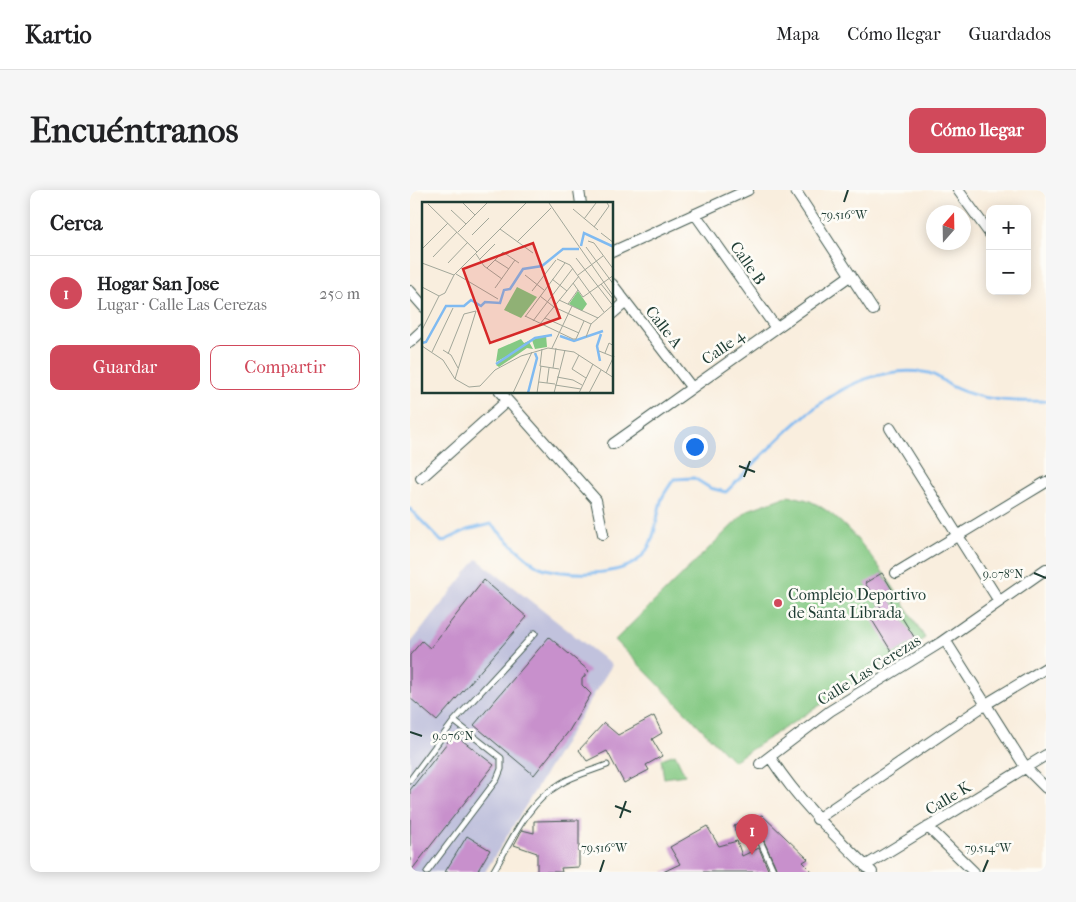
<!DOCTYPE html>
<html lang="es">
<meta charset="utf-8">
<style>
body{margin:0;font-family:"IM FELL French Canon",serif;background:#f6f6f6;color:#202124}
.controls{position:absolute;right:15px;top:15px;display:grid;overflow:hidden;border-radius:10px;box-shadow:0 2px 12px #0003}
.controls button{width:45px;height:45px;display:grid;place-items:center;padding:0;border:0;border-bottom:1px solid #e0e0e0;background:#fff;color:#202124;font:25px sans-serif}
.compass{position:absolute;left:516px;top:15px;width:45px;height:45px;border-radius:50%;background:#fff;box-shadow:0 2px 12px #0003;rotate:20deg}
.you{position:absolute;left:284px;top:256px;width:18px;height:18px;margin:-12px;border:4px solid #fff;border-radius:50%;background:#1a73e8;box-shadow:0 0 0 8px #1a73e833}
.badge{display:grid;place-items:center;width:32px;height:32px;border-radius:50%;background:#d1495b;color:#fff;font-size:16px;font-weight:700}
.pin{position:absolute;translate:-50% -41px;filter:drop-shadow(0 1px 2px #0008)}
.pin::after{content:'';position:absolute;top:26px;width:18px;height:15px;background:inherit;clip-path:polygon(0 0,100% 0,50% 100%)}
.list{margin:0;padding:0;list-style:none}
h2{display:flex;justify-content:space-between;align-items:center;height:65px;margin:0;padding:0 20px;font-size:21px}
h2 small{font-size:16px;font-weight:400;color:#757577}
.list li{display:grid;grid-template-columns:32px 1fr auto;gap:15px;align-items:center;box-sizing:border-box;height:75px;padding:0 20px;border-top:1px solid #e0e0e0}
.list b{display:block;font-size:19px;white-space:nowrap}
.list p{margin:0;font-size:16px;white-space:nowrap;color:#757577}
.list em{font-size:16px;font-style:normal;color:#757577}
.actions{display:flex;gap:10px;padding:15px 20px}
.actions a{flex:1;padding:11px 0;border:1px solid #d1495b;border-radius:10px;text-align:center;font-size:18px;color:#d1495b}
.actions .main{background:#d1495b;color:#fff}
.map{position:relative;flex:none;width:636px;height:682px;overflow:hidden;border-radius:10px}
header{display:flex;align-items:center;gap:30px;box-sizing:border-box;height:70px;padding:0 25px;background:#fff;border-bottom:1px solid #e0e0e0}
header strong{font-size:24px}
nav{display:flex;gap:28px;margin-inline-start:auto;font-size:18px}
.intro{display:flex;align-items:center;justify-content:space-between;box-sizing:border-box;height:120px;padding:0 30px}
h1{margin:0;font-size:35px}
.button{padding:12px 22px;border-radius:10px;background:#d1495b;color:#fff;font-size:18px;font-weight:700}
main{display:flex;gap:30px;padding:0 30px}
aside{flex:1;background:#fff;border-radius:10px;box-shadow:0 2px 12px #0003}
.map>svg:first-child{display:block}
</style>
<header>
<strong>Kartio</strong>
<nav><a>Mapa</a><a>Cómo llegar</a><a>Guardados</a></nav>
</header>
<div class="intro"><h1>Encuéntranos</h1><a class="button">Cómo llegar</a></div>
<main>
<aside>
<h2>Cerca<small></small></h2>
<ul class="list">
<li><span class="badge">1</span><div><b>Hogar San Jose</b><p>Lugar · Calle Las Cerezas</p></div><em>250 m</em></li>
</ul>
<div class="actions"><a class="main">Guardar</a><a>Compartir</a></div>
</aside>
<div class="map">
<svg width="636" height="682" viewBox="0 0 636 682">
<rect width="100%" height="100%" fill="#fdfcf7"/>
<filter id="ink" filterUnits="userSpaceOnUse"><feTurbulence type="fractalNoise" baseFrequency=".02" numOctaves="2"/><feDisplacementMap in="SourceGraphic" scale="10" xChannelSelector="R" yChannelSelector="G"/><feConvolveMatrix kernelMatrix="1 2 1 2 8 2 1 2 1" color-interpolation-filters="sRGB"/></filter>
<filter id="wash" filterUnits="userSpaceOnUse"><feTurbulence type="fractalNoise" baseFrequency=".0096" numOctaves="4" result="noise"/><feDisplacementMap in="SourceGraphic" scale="20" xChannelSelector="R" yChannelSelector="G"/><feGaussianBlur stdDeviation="1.12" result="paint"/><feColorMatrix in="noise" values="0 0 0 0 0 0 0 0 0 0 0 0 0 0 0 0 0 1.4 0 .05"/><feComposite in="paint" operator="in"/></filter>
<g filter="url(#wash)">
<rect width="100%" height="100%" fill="#f9eede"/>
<path fill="#c1c2dd" d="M67,369L202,475L75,682H0V454Z"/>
<path fill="#84c983" stroke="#52835c" d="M377,306C385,307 393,308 400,311C446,331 489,406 515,448L323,571L205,450L338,320Z
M265,564L275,585L254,588L251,569Z"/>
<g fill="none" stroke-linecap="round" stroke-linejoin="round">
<path stroke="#7fbaf1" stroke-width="3" d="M0,319L32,352L57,340L81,334C91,344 118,372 130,377C153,386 211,387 230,368C247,352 245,329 252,308C255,302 260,295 264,289L284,288L300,298L316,302C369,250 430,172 513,182C526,183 533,192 543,197C572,211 605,212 636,211"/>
</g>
<g id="blocks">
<path fill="#c890cc" d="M472,383L483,401L477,404L506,450L483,464L459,425L471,418L455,393Z
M74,390L117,427L27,531L0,508V465L12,451L20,458Z
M139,447L179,481L172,489V495L181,504L159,541L124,585L64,535Z
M244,526L252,543L242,549L252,566L236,575L239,580L214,593L197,561L177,571L169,560L194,533L208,545Z
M44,544L84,575L0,682V600Z
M352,625L398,669L393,672L403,682H368L345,631L339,634L341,642L327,647L324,636Z
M169,630V677L151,678L152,682H127V663L104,655L112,640L124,643V631Z
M297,636L309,656L327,651L332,666L349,658L359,682H253L270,674L260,657Z
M57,646L80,660L67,682H35Z"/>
</g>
</g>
<g filter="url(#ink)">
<use href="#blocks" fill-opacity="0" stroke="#40584e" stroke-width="1"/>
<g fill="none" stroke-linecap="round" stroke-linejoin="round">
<g stroke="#40584e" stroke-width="7">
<path id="service" d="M0,590L44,531L125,443
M343,635L364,682
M17,682L87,589L91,579V568L44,531
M83,682C102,650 117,613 150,594C164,585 182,581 197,575"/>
</g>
<g stroke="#40584e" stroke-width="12">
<path id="minor" d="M169,0L171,14
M385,0L463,120
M548,0L580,44
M285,24L366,138
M202,62L338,0
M202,94L282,198
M0,101L14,117
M202,124L216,112
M0,152L14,139
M90,202L186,310L193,344
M480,238L589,411
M203,254L441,85
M11,288L97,211
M486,383L636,292
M535,450L616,578L636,598
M360,567C389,612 424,645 462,682
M350,574L420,521L530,453L636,379
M407,629L576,514L636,478
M518,637L564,682
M455,676L636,565"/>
</g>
<use href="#service" stroke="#fff" stroke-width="5"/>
<use href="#minor" stroke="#fff" stroke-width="10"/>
</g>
</g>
<path fill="none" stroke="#1f3d34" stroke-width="2" d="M434,12L438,0M329,276L345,282M334,287L340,271M624,383L636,388M0,542L12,546M205,616L221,622M210,628L216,611M190,682L194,670M573,682L578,670"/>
<circle fill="#d1495b" stroke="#fdfcf7" stroke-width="2" cx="368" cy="413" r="5"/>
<g text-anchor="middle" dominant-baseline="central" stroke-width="5" stroke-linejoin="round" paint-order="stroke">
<g font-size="16" fill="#1f3d34" stroke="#fdfcf7">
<text transform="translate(338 73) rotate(55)">Calle B</text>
<text transform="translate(254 137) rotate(52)">Calle A</text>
<text transform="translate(313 157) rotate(-35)">Calle 4</text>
<text transform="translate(459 480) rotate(-32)">Calle Las Cerezas</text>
<text transform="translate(538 608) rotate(-31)">Calle K</text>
</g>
<g font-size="16" fill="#1f3d34" stroke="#fdfcf7" text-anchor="start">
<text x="378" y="404">Complejo Deportivo<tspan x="378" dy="18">de Santa Librada</tspan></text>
</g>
</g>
<g transform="translate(12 12)">
<rect width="191" height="191" fill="#f9eede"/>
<path d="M95,85L115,95L99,116L82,108ZM156,89L165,102L160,109L147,102ZM124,133L125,145L113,147L110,138ZM99,137L102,141L109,138L107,140L111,147L105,146L77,165L74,163L87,153L74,160L76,147Z" fill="#84c983"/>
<path fill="none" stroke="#7fbaf1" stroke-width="2.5" d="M159,44L162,31L192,45M138,134L152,139L181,129M0,141L4,140L24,104H42L49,98L59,104L63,100L78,101L82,88L88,87L101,67L120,64L141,47H157M178,159L175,144L179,132M74,162L113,136L130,133M106,191L115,156L113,151"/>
<path fill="none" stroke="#a2a79a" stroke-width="1" d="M41,1L53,13M127,1L192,95M6,2L55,50M151,7L176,28M29,8L44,22M162,17L174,1M172,25L187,4L185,1M78,27L111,51M36,30L65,1M179,31L192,41M50,33L67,16M166,39L172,41L192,68M95,40L129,6M164,45L192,83M0,47L26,21M54,52L62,64L80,77M11,55L35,30M154,56L192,105M58,57L73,42M135,57L148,63L182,110M73,58L87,67M0,61L32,73M26,61L46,40M65,66L81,50L97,61M34,72L76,97M103,73L122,88M156,73L181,54M130,77L145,89M151,81L161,95L192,73M179,82L192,98M0,85L17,94M73,86L93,58M110,89L134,58M17,94L23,91L32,73L104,1M118,94L132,105L169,122M137,98L176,116M146,102L156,88M103,114L151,137H154L162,119M103,115L143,61M123,116L157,131M111,119L151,66M118,122L157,74M0,128L17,94M164,135L169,122L192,102M0,144L21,158L33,177L47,185L58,184L73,168L99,154L126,146L152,150L192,176M130,146L150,104M120,147L118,164L137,167M21,148L29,153L36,166M177,149L192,155M10,150L31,106M183,151L187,141L192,144M26,152L42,112L54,109L33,177M157,153L150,167L164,176M131,166L134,146M184,171L192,154M135,175L151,178L160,183M117,180L133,182M125,181L127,166M133,183L159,187M91,191L110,150M115,191L119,164M132,191L143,148M157,191L171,162M167,191L179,168"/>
<path fill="#d62828" fill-opacity="0.15" stroke="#d62828" stroke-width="2.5" d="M111,41L138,116L68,141L41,67Z"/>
<rect width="191" height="191" fill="none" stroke="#1f3d34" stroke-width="2.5"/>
</g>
<g font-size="12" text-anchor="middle" fill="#1f3d34" stroke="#fdfcf7" stroke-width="5" stroke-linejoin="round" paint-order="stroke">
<text x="434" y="29">79.516°W</text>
<text x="593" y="388">9.078°N</text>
<text x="43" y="550">9.076°N</text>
<text x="194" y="662">79.516°W</text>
<text x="578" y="662">79.514°W</text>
</g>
</svg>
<div class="controls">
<button>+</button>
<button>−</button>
</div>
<svg class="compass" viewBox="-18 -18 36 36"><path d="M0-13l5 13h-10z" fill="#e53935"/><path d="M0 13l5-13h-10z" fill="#757577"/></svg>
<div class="you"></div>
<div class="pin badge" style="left:342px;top:665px">1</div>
</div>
</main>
